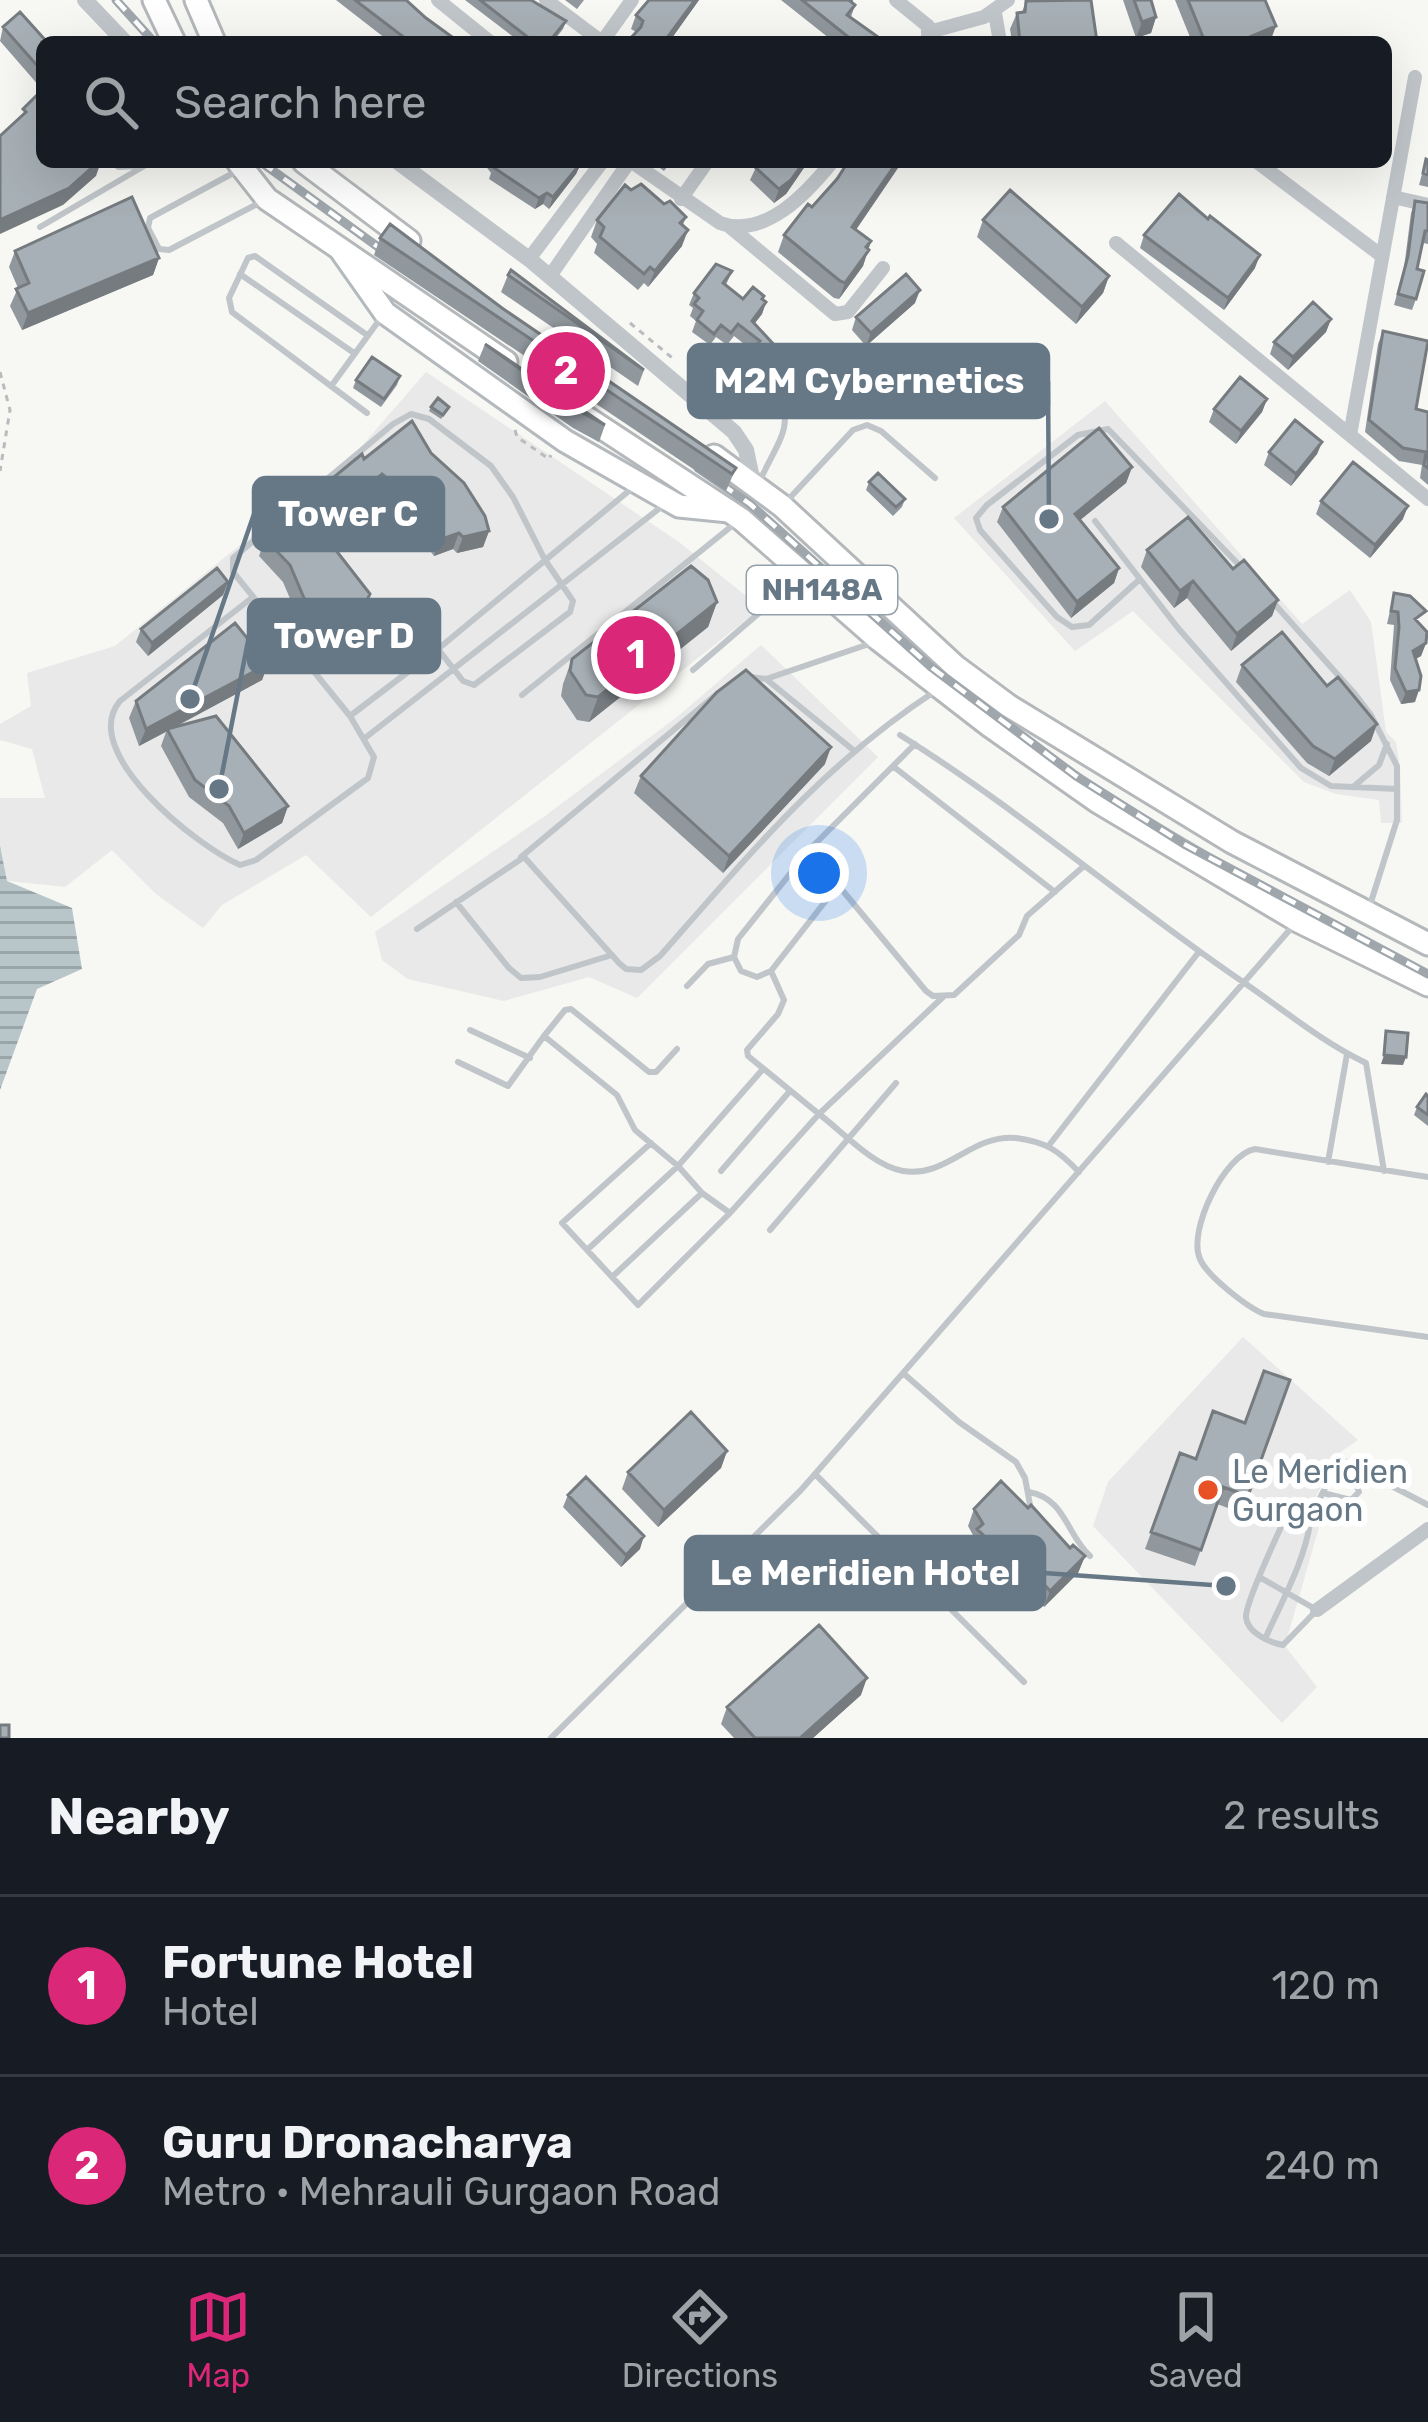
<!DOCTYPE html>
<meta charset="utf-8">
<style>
body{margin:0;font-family:Rubik,sans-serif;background:#242831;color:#f1f3f6}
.you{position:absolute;left:819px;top:873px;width:42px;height:42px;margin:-30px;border:9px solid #fff;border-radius:50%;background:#1a73e8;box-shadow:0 0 0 18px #1a73e833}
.badge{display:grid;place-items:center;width:78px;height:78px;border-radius:50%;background:#db2777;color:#fff;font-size:39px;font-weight:700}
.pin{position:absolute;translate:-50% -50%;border:6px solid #fff;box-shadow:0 3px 12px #0006}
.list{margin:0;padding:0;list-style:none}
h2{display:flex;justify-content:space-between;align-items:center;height:156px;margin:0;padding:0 48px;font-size:51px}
h2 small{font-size:39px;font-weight:400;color:#9ea1a6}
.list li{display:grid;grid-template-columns:78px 1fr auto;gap:36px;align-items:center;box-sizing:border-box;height:180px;padding:0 48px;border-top:3px solid #363941}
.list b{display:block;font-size:45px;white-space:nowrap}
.list p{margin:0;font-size:39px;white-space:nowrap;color:#9ea1a6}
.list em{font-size:39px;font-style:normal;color:#9ea1a6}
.icon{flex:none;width:66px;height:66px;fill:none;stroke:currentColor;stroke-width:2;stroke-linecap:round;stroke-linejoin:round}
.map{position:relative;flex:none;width:1428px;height:1738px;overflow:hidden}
.search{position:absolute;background:#171b24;box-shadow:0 12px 48px #0002;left:36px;right:36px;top:36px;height:132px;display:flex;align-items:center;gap:30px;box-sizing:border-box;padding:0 42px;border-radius:18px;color:#9ea1a6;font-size:45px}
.sheet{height:516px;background:#171b24}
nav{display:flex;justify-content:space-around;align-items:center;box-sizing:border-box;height:168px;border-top:3px solid #363941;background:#171b24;font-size:33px;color:#9ea1a6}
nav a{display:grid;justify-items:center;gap:6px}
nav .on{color:#db2777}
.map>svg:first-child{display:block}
</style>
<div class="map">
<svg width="1428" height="1738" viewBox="0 0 1428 1738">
<defs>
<pattern id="water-rules" width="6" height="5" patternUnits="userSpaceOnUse" patternTransform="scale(3)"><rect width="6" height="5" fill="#b8c5c9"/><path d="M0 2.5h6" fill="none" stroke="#99a5a9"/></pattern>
</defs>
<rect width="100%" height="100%" fill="#f7f7f4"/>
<path fill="#e8e9e8" d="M426,372L679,542L761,608L371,917L306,855L222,905L203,928L156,894L112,850L65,887L0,880V798H45L32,749L0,740V724L31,706L27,673L115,646L360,448Z
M1105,401L1302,624L1350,590L1371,622L1386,732L1396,742L1400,768L1402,823H1381L1379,800L1336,794L1304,782L1133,611L1075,651L954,518Z
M761,645L878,757L637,998L589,977L504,1001L408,979L382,960L375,932L545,816L677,717Z
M1243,1337L1358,1440L1335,1456L1305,1520L1319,1527L1285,1646L1317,1687L1282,1723L1093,1526L1108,1482Z"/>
<path fill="url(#water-rules)" d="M0,846L7,881L72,908L82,969L37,989L0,1090Z"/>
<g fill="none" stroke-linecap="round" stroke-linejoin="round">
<g stroke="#b4b9bd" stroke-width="27">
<path id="primary" d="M342,252L385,313L565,441L679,506L729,511"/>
</g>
<g stroke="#b4b8bb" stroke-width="27">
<path id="trunk" d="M154,0L174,42
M196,0L214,42
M238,162L267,199L506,362
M304,162L409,241
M581,414L741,519L879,640L990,726L1098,802L1298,921L1428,985
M714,456L782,506L955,666L1009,706L1232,842L1428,944"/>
</g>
<path stroke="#b8bcbf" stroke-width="3" stroke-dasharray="6 6" stroke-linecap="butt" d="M630,323L676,361
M0,372L10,410L0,471
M515,430L517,437L549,459L551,455"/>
<path stroke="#c0c5c9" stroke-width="6" d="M114,162L118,167L141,166
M237,171L150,218L148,228L159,249L169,250L263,201
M40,227L151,162
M240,274L354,353
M332,385L383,315
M713,410L742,386L753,384C810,411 777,440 758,485
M367,413L232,312L229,298L248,258L255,256L367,335
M786,502L853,430L867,425L881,431L935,478
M1095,521L1178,628L1301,768L1331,786L1397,789
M1140,579L1089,625L1072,627L1057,617L980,530L976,518L987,505L1078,435L1108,429L1242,568
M253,597L120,701C77,752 198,847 240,865L256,860L368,778L374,757L350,716L233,572V558L393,424L411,414L429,419L491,466L513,497L545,560L573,601L570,612L474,685L463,681L438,649
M1271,600L1355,694L1371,715L1397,766V820L1370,905
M693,670L802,576
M751,677L766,679L875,642
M766,679L852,749
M522,695L738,521
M350,716L438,649L636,485
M900,735C1020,810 1127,903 1243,982C1284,1010 1322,1042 1366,1063L1384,1171
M365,738L665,504
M894,767L1055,892
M1353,787L1379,765L1387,744
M809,850L926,991L933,996L954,995L1019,935L1027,916L1084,866
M521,857L718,693
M838,885L771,971L757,977L741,971L734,957L738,939L809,850L915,744
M456,902L509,968L521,978L540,977L612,955
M417,929L524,857L619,963L626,969L641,970L660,956C748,856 824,763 937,690
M771,971L784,1000L778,1014L747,1050L748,1056L819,1114L943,997
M687,986L708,964L734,957
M470,1030L530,1058
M677,1049L656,1072H649L571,1009L565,1010L544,1036L617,1095L635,1130L678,1166L702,1193L730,1213
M458,1062L508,1086L544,1036
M651,1143L562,1223L638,1305L730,1213L819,1114C843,1132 873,1166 903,1171C947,1178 971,1134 1016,1138C1046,1142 1058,1150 1079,1172
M1050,1144L1198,953
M1328,1162L1347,1054
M721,1171L790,1091
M1428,1177L1255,1149C1225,1154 1187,1231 1200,1259C1207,1276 1247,1307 1264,1314L1428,1337
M770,1230L896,1083
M587,1250L678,1166L763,1069
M612,1277L702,1193
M903,1373L959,1422L1016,1462L1025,1478L1031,1510
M1342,1460L1428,1505
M815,1474L1024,1682
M1029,1492C1066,1499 1066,1534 1090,1556
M1311,1516L1334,1470L1355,1482L1359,1492L1351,1500L1323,1493
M1261,1578L1317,1610L1283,1645C1271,1643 1247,1633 1246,1617C1245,1603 1278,1534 1286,1516L1296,1509L1311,1516C1307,1557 1282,1601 1265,1639
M551,1738L801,1490L1293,926"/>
<path stroke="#c0c5c9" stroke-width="14" d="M438,0L490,42
M546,0L602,42
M896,0L928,26V42
M995,13L1000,42
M929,32L984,17L1008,0
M602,42L632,0
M632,162L720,223C765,239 807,193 832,162
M1257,162L1382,256
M1393,197L1428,205
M681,199L707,162
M729,226L835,314L848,312L883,268
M1116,243L1428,499
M529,259L602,162
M550,276L629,162
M1350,435L1415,77
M1317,1610L1428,1529"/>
<path stroke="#c0c5c9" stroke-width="16" d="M85,0L125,42
M398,162L529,259L734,432L746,450L753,483"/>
<use href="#primary" stroke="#fff" stroke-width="21"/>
<use href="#trunk" stroke="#fff" stroke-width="21"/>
<g stroke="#9fa7ad" stroke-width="9">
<path id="rail" d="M116,0L154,42
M261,162L407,268
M698,468L750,504L931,667L1076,776L1184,844L1428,974"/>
</g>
<use href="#rail" stroke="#fff" stroke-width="4.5" stroke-dasharray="14" stroke-linecap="butt"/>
</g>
<path fill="#90979d" d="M336,0H406L426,18L459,42H390Z
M465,0H531L566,21L563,29L553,42H520Z
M565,0H584L577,9Z
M649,0H699L669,42L636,32L631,29L636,15Z
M781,0H853L852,3L855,5L851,17L885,42H834Z
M1123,0H1151L1156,17L1151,33L1136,38Z
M1175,0H1265L1270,42H1192Z
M1026,1L1097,42H1012L1010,29L1017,13L1022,12Z
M3,27L42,42V85L40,87L0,41Z
M1426,159L1428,160V187L1419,185Z
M486,162L581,163L576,174L549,209L543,204L535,209L489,179L491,173L485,165Z
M652,162H671L664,171Z
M756,162H808L786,194L774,203L750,180L758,163Z
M848,162H902L856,230L871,241L863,266L839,299L834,298L778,252L784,235L837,179Z
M631,190L664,204L686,217L683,225L682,246L648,287L644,283L638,290L594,253L597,244L591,237L597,220Z
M1415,201L1428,203V244L1423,243L1417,269L1416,299L1412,310L1394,305L1404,268L1411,213Z
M1208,219L1255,268L1224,310L1140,248L1144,235Z
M983,220L1109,276L1103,293L1076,324L977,237Z
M380,238L502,308L736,468L726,491L374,255Z
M15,251L159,258L153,275L22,330L10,306L18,288L9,267Z
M732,271L726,285L743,299L763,300L766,302L762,314L754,324L795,385L788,392L750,360L753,351L734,336L727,345L716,337L710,345L692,332L696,321L690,316L693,308L689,305L694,293Z
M508,275L644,370L638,386L501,292Z
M915,303L866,346L852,330L856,317Z
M1331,319L1326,332L1288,370L1270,354L1274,342Z
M1383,331L1416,409L1428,412V485L1420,478L1422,465L1399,461L1365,432L1378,344Z
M485,344L605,425L599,442L573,428L478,361Z
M400,376L397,385L381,407L353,388L356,380Z
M1267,399L1262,412L1236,444L1209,422L1214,409Z
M431,407L447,411L441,419L429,411Z
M1322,442L1317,454L1291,486L1264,465L1269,452Z
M431,453L489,531L483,547L457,553L453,549L434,556L398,508L376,490L328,531L306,511L312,495L364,459Z
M1132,467L1126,483L1080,520L1119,568L1114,583L1071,618L997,522L1003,507Z
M869,482L905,499L902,507L893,516L866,490Z
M1321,501L1403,519L1370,558L1316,514Z
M265,539L363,619L344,661L316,638L297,615L283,582L259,556Z
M1147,550L1233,569L1278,600L1272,616L1231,651L1187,598L1174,608L1141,567Z
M228,582L223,595L148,656L136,642L141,629Z
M1394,593L1420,624L1426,643L1421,656L1416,659L1415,702L1401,704L1390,680L1394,625L1387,624Z
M717,602L708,627L589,722L577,720L561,696L563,684L572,659Z
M268,664L262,680L175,727L288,806L282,823L238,849L223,823L189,797L161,746L166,732L139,746L129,718L136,701Z
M1242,665L1371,741L1329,776L1307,763L1236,682Z
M825,764L723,873L634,793L641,776Z
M1428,1096V1126L1414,1115L1417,1107Z
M1290,1380L1242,1513L1217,1504L1195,1566L1145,1549L1180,1453L1196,1459L1245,1423Z
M727,1451L721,1468L658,1527L622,1489L628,1472Z
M568,1495L640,1549L621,1567L563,1507Z
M974,1509L1085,1556L1078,1573L1044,1607L1013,1573L1006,1580L971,1546L974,1537L968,1526Z
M861,1695L813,1738H734L721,1724L727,1707Z"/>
<path fill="#757b7f" d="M695,0H699L669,42H664Z
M1156,17L1151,33L1136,38L1142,22Z
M1276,26L1270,42H1238Z
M98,162H101L96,176L63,205L0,234V220Z
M804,162H808L786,194L774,203L779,189Z
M897,162H902L846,244L852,227Z
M581,163L576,174L549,209L553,197Z
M547,193L543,204L535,209L539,198Z
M688,230L682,246L648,287L655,271Z
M871,241L863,266L839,299L845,283Z
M1260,255L1255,268L1224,310L1228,298Z
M159,258L153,275L22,330L28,313Z
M1109,276L1103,293L1076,324L1082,307Z
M920,290L915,303L866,346L871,333Z
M766,302L762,314L747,333L752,321Z
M1331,319L1326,332L1288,370L1293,357Z
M800,373L795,385L788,392L792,380Z
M1267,399L1262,412L1236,444L1241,431Z
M1322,442L1317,454L1291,486L1296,474Z
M1132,467L1126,483L1069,529L1075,514Z
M382,474L376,490L328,531L334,515Z
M1408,506L1403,519L1370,558L1375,545Z
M489,531L483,547L457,553L463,537Z
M459,533L453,549L434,556L439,540Z
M1119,568L1114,583L1071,618L1077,602Z
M1193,581L1187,598L1174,608L1180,591Z
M228,582L223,595L148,656L152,643Z
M1278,600L1272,616L1231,651L1237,634Z
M717,602L708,627L589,722L598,697Z
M1426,643L1421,656L1408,663L1413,651Z
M268,664L262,680L139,746L146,729Z
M1419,690L1415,702L1401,704L1406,692Z
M1377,724L1371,741L1329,776L1335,759Z
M831,747L825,764L723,873L729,856Z
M288,806L282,823L238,849L244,833Z
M1384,1055L1406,1057L1403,1065L1381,1064Z
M727,1451L721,1468L658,1527L664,1510Z
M644,1536L640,1549L621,1567L626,1555Z
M1019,1556L1013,1573L1006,1580L1012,1563Z
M1085,1556L1078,1573L1044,1607L1050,1591Z
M867,1678L861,1695L813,1738H800Z"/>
<path fill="#a7b0b6" stroke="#757b7f" stroke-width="3" d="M355,0H406L426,18L459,42H410Z
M480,0H531L566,21L549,42H534Z
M649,0H695L664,42H627L641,27L643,21L636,15Z
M802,0H852L850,1L855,5L847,15L885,42H851L852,40Z
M1091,0L1097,42H1020L1017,13L1025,12L1026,1Z
M1134,0H1151L1156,17L1142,22Z
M1188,0H1265L1276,26L1238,42H1205Z
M20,12L47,42H42V71L3,27Z
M39,93L42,96V162H98L69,188L0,220V136L26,112L23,109Z
M1426,159L1428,160V175L1423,173Z
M496,162H580L581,163L553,197L547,193L539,198L493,167Z
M759,162H804L791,180L779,189L755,167Z
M848,162H897L852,227L871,241L866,247L869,250L845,283L840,281L784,235L808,204L812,207L837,179Z
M641,184L664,204L670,201L686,217L680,223L688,230L655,271L650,267L644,274L600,237L604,227L597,220L625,185L631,190Z
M1010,190L1109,276L1082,307L983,220Z
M1179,194L1208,219L1210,216L1260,255L1228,298L1144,235Z
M132,197L159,258L28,313L16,289L29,283L15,251Z
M1415,201L1428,203V231H1425L1417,269L1424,271L1416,299L1398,294L1408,256Z
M390,224L502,308L736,468L732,474L380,238Z
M716,264L732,271L723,283L743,299L753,287L764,296L762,299L766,302L752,321L800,373L792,380L754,348L760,341L738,324L731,333L721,325L714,334L697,320L703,311L694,304L699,298L694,293Z
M511,270L644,370L508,275Z
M906,274L920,290L871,333L856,317Z
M1313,302L1331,319L1293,357L1274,342Z
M1383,331L1428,341L1416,409L1428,412V468L1424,465L1426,452L1403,448L1369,420Z
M485,344L605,425L579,411Z
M372,357L400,376L384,399L356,380Z
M1240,377L1267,399L1241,431L1214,409Z
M438,398L449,407L443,415L431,407Z
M1295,420L1322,442L1296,474L1269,452Z
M412,421L431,453L464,483L485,516L489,531L463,537L459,533L439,540L404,492L382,474L334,515L312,495L362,454L364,459Z
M1099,428L1132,467L1075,514L1119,568L1077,602L1003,507Z
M1353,462L1408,506L1375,545L1321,501Z
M878,473L905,499L896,507L869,482Z
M303,508L370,594L359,616L363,619L350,644L323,621L304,598L290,565L265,539Z
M1188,517L1233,569L1244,560L1278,600L1237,634L1193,581L1180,591L1147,550Z
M691,566L708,580L717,602L598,697L586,695L570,671L572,659Z
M217,568L228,582L152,643L141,629Z
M1394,593L1410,596L1426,611L1415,619L1427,632L1426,643L1413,651L1421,676L1419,690L1406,692L1395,668L1399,627L1398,612L1391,611Z
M235,623L268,664L146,729L136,701Z
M1282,632L1327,686L1338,677L1377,724L1335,759L1313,746L1242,665Z
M746,670L831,747L729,856L641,776L717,692Z
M216,716L288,806L244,833L229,806L195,780L167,729Z
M1386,1031L1408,1033L1406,1057L1384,1055Z
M1426,1094L1428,1096V1115L1417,1107Z
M1264,1371L1290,1380L1248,1496L1223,1487L1201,1550L1151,1532L1180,1453L1196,1459L1213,1411L1245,1423Z
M691,1412L727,1451L664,1510L628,1472Z
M586,1477L644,1536L626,1555L568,1495Z
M1001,1481L1028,1508L1031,1505L1070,1548L1073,1545L1085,1556L1050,1591L1019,1556L1012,1563L977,1529L983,1524L974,1509Z
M819,1625L867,1678L800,1738H755L727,1707Z
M0,1725H9V1738H0Z"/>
<circle fill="#e75125" stroke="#fff" stroke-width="4.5" cx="1208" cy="1490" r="12"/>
<g text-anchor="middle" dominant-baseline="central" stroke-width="12" stroke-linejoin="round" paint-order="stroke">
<rect fill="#fff" stroke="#94a0aa" stroke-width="3" x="747" y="566" width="150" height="48" rx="9"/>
<g font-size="30" font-weight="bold" fill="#667886">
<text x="822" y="590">NH148A</text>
</g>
<g font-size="33" fill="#667886" stroke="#fff" text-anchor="start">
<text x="1232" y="1471">Le Meridien<tspan x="1232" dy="38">Gurgaon</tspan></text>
</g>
</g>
<path fill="none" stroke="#667886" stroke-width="4.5" d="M1049 519L1048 381M190 699L254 514M219 789L249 636M1226 1586L1044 1573"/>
<g fill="#667886" stroke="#fff" stroke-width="4.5">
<circle cx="1049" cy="519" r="12"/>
<circle cx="190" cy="699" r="12"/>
<circle cx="219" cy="789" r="12"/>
<circle cx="1226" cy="1586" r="12"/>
</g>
<g fill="#667886" stroke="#667886" stroke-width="4.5">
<rect x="689" y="345" width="359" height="72" rx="12"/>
<rect x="254" y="478" width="189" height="72" rx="12"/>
<rect x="249" y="600" width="190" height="72" rx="12"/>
<rect x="686" y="1537" width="358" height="72" rx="12"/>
</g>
<g font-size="36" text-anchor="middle" font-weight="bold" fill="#fff">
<text x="869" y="393">M2M Cybernetics</text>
<text x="348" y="526">Tower C</text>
<text x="344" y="648">Tower D</text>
<text x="865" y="1585">Le Meridien Hotel</text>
</g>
</svg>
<div class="you"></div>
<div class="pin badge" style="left:636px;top:655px">1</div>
<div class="pin badge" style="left:566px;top:371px">2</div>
<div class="search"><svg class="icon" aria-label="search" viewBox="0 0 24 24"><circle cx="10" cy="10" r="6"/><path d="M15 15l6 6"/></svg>Search here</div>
</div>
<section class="sheet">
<h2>Nearby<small>2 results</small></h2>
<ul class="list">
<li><span class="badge">1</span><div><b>Fortune Hotel</b><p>Hotel</p></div><em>120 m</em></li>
<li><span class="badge">2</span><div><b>Guru Dronacharya</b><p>Metro · Mehrauli Gurgaon Road</p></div><em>240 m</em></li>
</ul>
</section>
<nav>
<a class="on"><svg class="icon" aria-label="map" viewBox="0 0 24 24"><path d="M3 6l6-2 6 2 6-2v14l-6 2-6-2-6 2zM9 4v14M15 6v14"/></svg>Map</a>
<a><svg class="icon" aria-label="directions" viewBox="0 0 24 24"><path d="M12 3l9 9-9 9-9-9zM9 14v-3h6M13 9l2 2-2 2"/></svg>Directions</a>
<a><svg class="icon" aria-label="saved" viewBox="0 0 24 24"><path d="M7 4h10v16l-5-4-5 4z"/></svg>Saved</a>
</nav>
